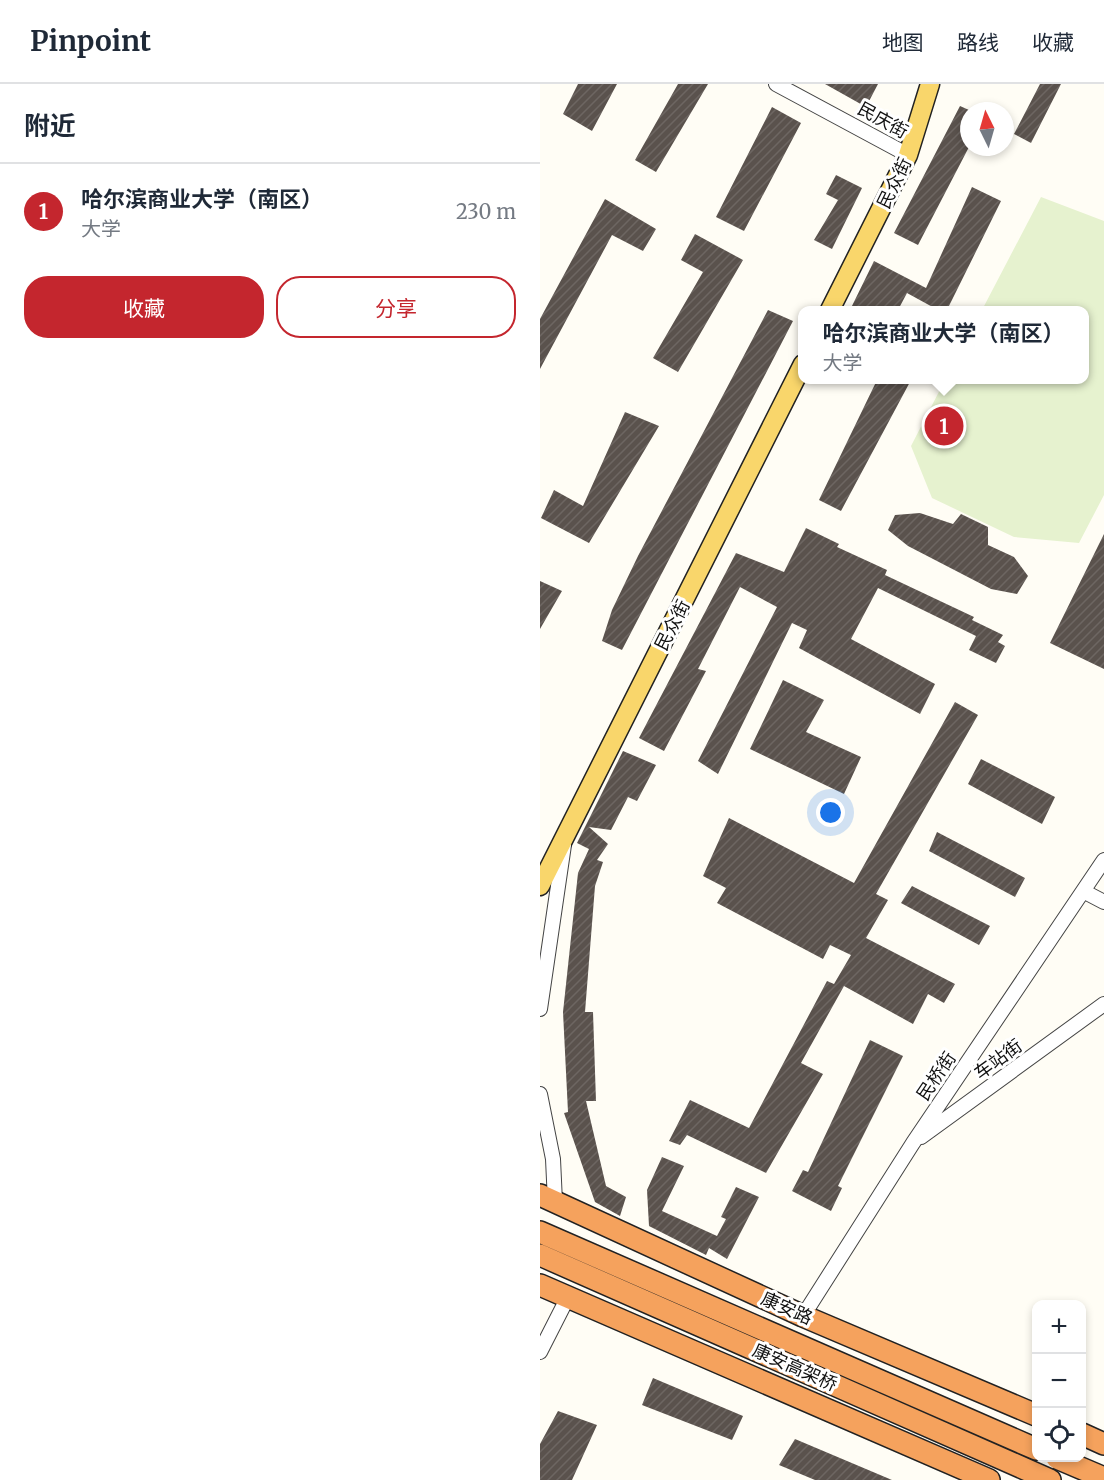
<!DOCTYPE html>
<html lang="zh">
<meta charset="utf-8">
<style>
body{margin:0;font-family:Merriweather,"Noto Sans SC",serif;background:#f6f6f7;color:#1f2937}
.controls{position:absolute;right:18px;bottom:18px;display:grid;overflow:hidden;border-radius:12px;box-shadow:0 3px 9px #0003}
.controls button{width:54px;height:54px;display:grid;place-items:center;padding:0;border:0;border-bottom:2px solid #e0e1e3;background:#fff;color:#1f2937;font:30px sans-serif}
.compass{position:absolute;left:420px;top:18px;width:54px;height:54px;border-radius:50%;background:#fff;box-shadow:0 3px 9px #0003;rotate:355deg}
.you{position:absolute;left:291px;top:729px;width:21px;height:21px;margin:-15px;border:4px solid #fff;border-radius:50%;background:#1a73e8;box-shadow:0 0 0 9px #1a73e833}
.badge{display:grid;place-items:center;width:39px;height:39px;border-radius:50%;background:#c4262e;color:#fff;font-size:20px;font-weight:700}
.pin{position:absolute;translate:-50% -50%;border:3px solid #fff;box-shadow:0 2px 6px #0006}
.popup{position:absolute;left:258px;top:222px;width:291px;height:78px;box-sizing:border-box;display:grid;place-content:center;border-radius:12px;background:#fff;filter:drop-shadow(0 2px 4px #0005);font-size:20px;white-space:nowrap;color:#747a83}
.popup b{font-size:22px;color:#1f2937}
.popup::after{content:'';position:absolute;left:50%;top:100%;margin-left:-12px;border:12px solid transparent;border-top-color:#fff}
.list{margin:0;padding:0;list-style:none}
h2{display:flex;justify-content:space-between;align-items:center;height:78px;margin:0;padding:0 24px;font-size:26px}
h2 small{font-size:20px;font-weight:400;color:#747a83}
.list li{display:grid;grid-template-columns:39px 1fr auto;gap:18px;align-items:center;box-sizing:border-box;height:96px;padding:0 24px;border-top:2px solid #e0e1e3}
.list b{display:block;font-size:22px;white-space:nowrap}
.list p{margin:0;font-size:20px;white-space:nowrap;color:#747a83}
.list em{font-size:20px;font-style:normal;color:#747a83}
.actions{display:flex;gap:12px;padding:18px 24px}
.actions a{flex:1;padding:14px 0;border:2px solid #c4262e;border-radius:24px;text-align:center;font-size:21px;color:#c4262e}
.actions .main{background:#c4262e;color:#fff}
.icon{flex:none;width:33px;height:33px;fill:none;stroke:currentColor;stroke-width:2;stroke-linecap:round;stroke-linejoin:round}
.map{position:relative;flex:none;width:564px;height:1396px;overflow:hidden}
header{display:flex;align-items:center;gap:36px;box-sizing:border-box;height:84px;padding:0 30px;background:#fff;border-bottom:2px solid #e0e1e3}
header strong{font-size:28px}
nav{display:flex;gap:33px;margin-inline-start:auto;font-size:21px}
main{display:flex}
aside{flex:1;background:#fff}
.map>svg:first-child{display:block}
</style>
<header>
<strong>Pinpoint</strong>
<nav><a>地图</a><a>路线</a><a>收藏</a></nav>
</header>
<main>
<aside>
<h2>附近<small></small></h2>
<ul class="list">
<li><span class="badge">1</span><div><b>哈尔滨商业大学（南区）</b><p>大学</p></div><em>230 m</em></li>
</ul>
<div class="actions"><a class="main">收藏</a><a>分享</a></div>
</aside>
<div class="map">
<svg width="564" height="1396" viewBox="0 0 564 1396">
<defs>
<pattern id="building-hatch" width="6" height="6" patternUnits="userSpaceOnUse" patternTransform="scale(1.5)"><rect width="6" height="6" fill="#5a524d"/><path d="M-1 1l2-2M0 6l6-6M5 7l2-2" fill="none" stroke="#6d6662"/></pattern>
</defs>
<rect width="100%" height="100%" fill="#fffdf5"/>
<path fill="#e6f2cf" d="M501,113L564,137V411L539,459L474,453L392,414L371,362L405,296H545V226H442Z"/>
<path fill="url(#building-hatch)" d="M38,0H77L52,47L23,30Z
M138,0H168L116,88L95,76Z
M285,0H338L326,23Z
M500,0H521L491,59L474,50Z
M420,22L429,26V63L378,161L354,149Z
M232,23L261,39L204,147L176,133Z
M296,91L322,104L292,165L274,156L298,116L286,110Z
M432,103L461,117L407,226H398L367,209L358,226H310L334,177L386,204Z
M65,115L116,145L103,167L72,151L0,285V235Z
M155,150L203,176L138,288L113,274L163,188L141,176Z
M228,226L253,237L82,566L62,557L72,526L98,472Z
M337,296H371L301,427L279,416Z
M85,328L119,342L49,459L1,434L14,406L43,422Z
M380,429L413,440L421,430L448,443V461L474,473L488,492L477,510L451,505L368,462L348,446L355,431Z
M266,444L299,460L297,463L347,486L345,491L434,533L432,536L463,551L458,558L465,562L456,579L429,566L436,552L338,504L311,555L395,600L380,630L259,564L267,546L252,539L178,690L158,677L237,523L200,503L158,585L166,587L124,667L99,654L196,469L244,488Z
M564,450V585L510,559Z
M0,497L22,507L0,545Z
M243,596L284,616L266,648L321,673L304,710L210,665Z
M415,618L438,631L336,810L348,816L326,854L415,900L404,919L388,910L373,940L304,902L261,979L283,990L226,1089L147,1051L140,1061L129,1057L150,1016L209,1044L287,897L294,900L311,871L290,861L283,875L177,819L186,804L163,792L189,734L314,799Z
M83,667L116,681L97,717L88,713L71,746L49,743L68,760L57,776L63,778L55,802L45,928H53L56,1017H46L66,1102L86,1113L80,1132L55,1118L24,1029L28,1028L23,928L38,789L49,765L37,759Z
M441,675L515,713L502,740L428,700Z
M397,748L485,794L475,813L389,767Z
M372,802L450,842L439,861L361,819Z
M330,956L363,972L298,1102L302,1104L291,1127L252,1107L263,1086L268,1088Z
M122,1073L144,1082L122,1127L177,1152L186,1135L181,1133L196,1103L219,1113L187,1175L169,1164L166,1171L109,1142L107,1106Z
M113,1294L203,1332L192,1356L102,1321Z
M18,1327L57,1341L32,1396H0V1360Z
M255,1355L352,1396H275L239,1381Z"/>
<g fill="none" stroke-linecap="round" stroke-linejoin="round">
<g stroke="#444" stroke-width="16">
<path id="minor" d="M236,0L368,71
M543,807L564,818
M0,925L24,761
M0,1010L13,1075L15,1118
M381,1053L564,920
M263,1232L373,1059L564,776
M0,1268L28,1213"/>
</g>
<g stroke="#222" stroke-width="21">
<path id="major" d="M290,226L368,71L390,0
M0,802L263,280"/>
</g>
<g stroke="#222" stroke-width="24">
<path id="highway" d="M0,1111L263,1232L496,1331
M0,1148L496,1365
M0,1171L510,1396
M0,1201L449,1396
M542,1350L564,1360"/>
</g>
<use href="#minor" stroke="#fff" stroke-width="14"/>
<use href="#major" stroke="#f9d66b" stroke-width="18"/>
<use href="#highway" stroke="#f5a25d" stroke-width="21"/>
<g stroke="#222" stroke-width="24" stroke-linecap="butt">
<path id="highway-bridge" d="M517,1374L564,1394"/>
</g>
<use href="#highway-bridge" stroke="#f5a25d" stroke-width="21"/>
</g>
<g text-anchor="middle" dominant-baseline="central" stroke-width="6" stroke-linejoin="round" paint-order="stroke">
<g font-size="18" fill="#111" stroke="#fff">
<text transform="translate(343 36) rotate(29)">民庆街</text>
<text transform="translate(354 99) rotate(-64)">民众街</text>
<text transform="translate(132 541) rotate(-63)">民众街</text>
<text transform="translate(458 975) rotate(-36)">车站街</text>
<text transform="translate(396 992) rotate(-56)">民桥街</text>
<text transform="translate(247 1224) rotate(24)">康安路</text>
<text transform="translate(255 1283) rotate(24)">康安高架桥</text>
</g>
</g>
</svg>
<div class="controls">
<button>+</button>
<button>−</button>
<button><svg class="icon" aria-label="locate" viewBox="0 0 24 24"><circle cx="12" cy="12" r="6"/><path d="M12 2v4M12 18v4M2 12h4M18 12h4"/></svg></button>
</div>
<svg class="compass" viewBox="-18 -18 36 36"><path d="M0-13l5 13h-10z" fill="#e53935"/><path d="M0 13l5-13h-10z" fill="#747a83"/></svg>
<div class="you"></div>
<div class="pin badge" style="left:404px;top:342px">1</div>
<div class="popup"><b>哈尔滨商业大学（南区）</b>大学</div>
</div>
</main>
